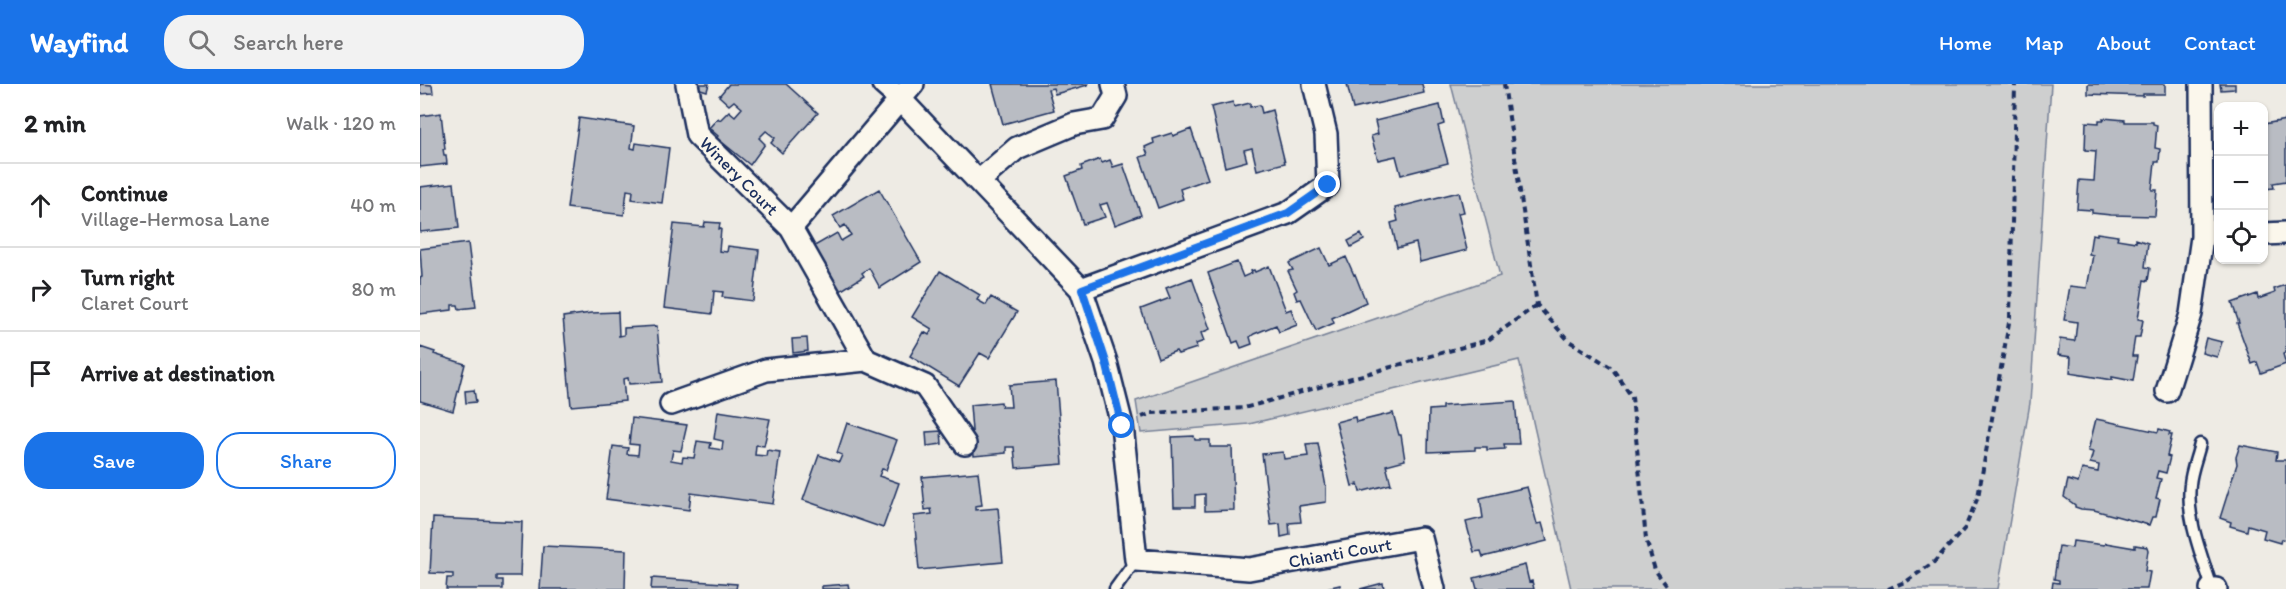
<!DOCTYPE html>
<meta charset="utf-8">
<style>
body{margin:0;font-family:Itim,sans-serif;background:#f2f2f2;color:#202124}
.controls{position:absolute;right:18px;top:18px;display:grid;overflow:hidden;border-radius:12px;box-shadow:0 2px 4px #0004}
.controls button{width:54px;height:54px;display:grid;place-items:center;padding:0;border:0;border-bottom:2px solid #e0e0e0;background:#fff;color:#202124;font:30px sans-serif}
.stop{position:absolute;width:18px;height:18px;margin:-14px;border:4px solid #1a73e8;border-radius:50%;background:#fff}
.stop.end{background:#1a73e8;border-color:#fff;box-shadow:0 2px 6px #0008}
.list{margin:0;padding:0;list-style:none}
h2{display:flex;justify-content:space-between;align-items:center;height:78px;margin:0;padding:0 24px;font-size:26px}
h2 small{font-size:20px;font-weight:400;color:#757577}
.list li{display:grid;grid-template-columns:39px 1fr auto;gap:18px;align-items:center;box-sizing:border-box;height:84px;padding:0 24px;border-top:2px solid #e0e0e0}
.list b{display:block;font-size:22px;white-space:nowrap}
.list p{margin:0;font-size:20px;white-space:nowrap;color:#757577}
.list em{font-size:20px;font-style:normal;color:#757577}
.actions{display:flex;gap:12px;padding:18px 24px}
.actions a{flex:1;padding:14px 0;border:2px solid #1a73e8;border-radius:24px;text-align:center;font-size:21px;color:#1a73e8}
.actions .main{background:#1a73e8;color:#fff}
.icon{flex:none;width:33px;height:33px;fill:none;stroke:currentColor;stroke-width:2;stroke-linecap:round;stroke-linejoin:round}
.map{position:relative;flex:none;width:1866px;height:505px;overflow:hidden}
header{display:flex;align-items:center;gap:36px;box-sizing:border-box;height:84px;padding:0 30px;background:#1a73e8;color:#fff}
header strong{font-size:28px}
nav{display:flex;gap:33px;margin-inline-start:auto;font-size:21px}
.search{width:420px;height:54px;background:#f2f2f2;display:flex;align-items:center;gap:15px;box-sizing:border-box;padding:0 21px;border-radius:24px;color:#757577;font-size:22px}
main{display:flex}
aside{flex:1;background:#fff}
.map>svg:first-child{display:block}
</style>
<header>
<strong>Wayfind</strong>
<div class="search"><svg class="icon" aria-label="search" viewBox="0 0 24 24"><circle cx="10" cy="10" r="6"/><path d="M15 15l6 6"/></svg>Search here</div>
<nav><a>Home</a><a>Map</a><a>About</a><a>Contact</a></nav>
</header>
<main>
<aside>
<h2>2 min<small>Walk · 120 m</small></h2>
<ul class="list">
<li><svg class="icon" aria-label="ahead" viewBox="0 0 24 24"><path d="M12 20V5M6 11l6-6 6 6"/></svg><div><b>Continue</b><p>Village-Hermosa Lane</p></div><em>40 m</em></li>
<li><svg class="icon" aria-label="right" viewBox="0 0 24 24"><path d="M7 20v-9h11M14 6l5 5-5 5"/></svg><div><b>Turn right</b><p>Claret Court</p></div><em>80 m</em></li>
<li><svg class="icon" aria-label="arrive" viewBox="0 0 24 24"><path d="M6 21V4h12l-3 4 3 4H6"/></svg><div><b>Arrive at destination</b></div></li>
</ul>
<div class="actions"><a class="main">Save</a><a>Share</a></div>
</aside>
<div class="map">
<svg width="1866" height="505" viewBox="0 0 1866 505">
<rect width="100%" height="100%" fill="#eeebe4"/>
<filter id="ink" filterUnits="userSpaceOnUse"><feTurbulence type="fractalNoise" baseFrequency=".0167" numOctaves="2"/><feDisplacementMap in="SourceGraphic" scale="12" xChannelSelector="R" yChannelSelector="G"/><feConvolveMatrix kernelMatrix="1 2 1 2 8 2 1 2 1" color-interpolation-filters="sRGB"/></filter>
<g filter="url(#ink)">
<path fill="#cecfcf" stroke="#747f96" stroke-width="1.5" d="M1031,0H1631L1610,319L1578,505H1151L1099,276L829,340L721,349L716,317L1080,192Z"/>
<path fill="#b9bcc3" stroke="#1b2f5e" stroke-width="1.5" d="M0,0L12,1L13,9L0,10Z
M275,0H289L287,7L274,3Z
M309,0H366L398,29L362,69L351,59L355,54L346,47L339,54L345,60L330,81L297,54L298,52L289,44L298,34L300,36L309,27L315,32L322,24L314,17L309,21L299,12Z
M572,0H668V1L635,10L633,4L628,5L634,26L583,40Z
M927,0H1002L1004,9L933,25Z
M1668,0H1745V10H1723V12L1668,10Z
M1800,0H1815V5L1801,6Z
M813,18L814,23L830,19V23L840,21L842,29L852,26L865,79L837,86L832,64L824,66L827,77L805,83L791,23Z
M1020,21L1024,40L1018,42L1028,79L981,91L976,72L958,76L951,52L958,50L955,37Z
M21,29L25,65H23L24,71H26L27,80L0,83V32Z
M159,34L214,42L211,64L215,65L216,59L249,64L242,119L212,115L213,107L207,106L204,131L147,124Z
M1683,34L1705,36V38H1733V40L1737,41L1735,64L1740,65L1739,78H1735L1732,106H1737L1735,132L1691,131L1672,129V126L1657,125L1659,96L1674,97L1676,67L1665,66L1666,38L1679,39V36H1684Z
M1866,36V97L1853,99L1854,104L1844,105V40Z
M771,45L788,95L760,105L763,115L738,124L720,73L728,71L725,63L734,59L733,55L752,49L753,52Z
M680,75L682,79L690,76L693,83L703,80L721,131L695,141L687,119L680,121L685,133L663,140L646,92L662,86L661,82Z
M34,99L39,144L0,148V103Z
M459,105L501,178L460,204L449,184L442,189L444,192L417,209L391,164L417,149L421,157L431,151L425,141L420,144L413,132Z
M1039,108L1044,128L1038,129L1047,166L1000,178L996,159L977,164L971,139L978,137L975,124Z
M285,138L300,139L299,145H301L299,167L307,168L308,162L339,166L333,217L302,213L303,208L294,207L292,230L244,224L254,140L284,143Z
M1677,149L1698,152L1697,155L1716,158V155L1728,159L1725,183L1730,184L1728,197L1724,196L1718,235L1723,236L1720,253H1715L1712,272H1717L1713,297L1692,293V296L1650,289L1651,273L1638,271L1640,255L1654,257L1655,256L1657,238L1644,236L1650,202L1667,204L1673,171L1669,170L1672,150L1677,151Z
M941,150L944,156L931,163L928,157Z
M48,159L56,223L39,225L38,221H32V226L0,230V194L2,193L0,165Z
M901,164L909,181L926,173L934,191L935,190L946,218L912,234L914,239L896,247L881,215L877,216L874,208L877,206L868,187L873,186L869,179Z
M817,178L823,193L832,189L831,187L834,186L835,188L849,182L866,227L871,225L877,241L859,248L856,241L834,250L830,253L832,260L821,264L818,257L813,259L788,189Z
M520,187L560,211L557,216L566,221L571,213L597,228L569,274L560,269L539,302L490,272L504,248L509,251L512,245L492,233Z
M772,194L790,245L781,249L784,257L776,260L777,264L758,270L756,267L738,274L721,225L750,214L746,204Z
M1866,201V268L1863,270L1866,280L1841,289L1837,278L1832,280L1817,239H1819L1812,219L1837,210L1838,215L1855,209L1854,205Z
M198,228L199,252L204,251V244L237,242L242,298L209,300L208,294L203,295L205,317L151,322L143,233L171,229Z
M387,254L388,267L373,269L372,255Z
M1786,254L1802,258L1797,273L1782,269Z
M0,263L15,268L14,270L45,280L33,327L0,317Z
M636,297L643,380L596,384L594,363H586V369L554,372L550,321L581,318L582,323H591L589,301Z
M54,306L56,318L46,319L45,307Z
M1095,317L1099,360H1084L1085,365L1067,366V363H1055V366L1008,368L1009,326L1022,325V322Z
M298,327L350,335L344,362L336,361L335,371L346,372L347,366L360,368L353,420L271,409L269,426L186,415L193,362L208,364L207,370L218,371L219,361L209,360L212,334L267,341L261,367L253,366L251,376L262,378L263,373L274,374L277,357L291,359L290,364L302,366L303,357L294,355Z
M973,329L979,351H981L985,376L966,381L971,400L940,408L938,400L932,402L916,338L935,333L936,338Z
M1676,335L1738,348L1739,345L1750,348L1749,351H1752L1747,372L1750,373L1746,389L1738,387L1736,394L1741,395L1736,414L1740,415L1736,433H1732L1729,441L1674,426L1661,425L1655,423V421L1644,413L1648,396L1658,399L1662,385L1678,388L1679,381L1670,379L1673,368L1668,367Z
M427,339L477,356L466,386L462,385L459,392L479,399L463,444L383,416L399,371L419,378L422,371L417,369Z
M521,347L522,360L507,362L506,348Z
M774,352L775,356H790V363H812L814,426L785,427V410L775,411V423H754L752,353Z
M898,359L906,403V418L879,422L881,438L869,439L870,451L861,453L860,440L851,441L842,370L863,368L864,375L888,372L886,360Z
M1820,361L1857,368L1856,376H1866V456L1861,455L1860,459L1843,454L1845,446L1828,441L1827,447L1810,442L1811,438L1800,434L1817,380L1816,373Z
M558,388L562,421L555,422V426L578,424L583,478L499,486L494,432L512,430L511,425L505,426L502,393Z
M1107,403L1117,440L1122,439L1127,457L1063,473L1061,467L1054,468L1046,438L1063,434L1060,414Z
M13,434L102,438L100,492H77V496H83V505H26L27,494H33V490L10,489Z
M1653,457L1684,461L1686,459L1715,464V461L1727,463L1728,466L1725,487L1730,488L1727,505H1632L1633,498L1639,499V496L1634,495L1639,462L1652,464Z
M123,462L206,466L205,505H120Z
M1105,481L1109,498L1112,497L1114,505H1057L1054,494Z
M232,494L317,500L316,505H231Z
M963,499L964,505H940Z
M428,500L429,505H402V502Z
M920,501L921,505H902Z"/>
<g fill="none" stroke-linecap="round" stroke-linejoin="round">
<g stroke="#1b2f5e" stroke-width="15">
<path id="service" d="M1780,360C1777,373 1771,387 1770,400C1766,435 1782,472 1792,504
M695,505L716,476"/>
</g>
<g stroke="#1b2f5e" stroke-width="26">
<path id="minor" d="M267,0L277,51L371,144L446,276L505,302L545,360
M463,0L481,16L661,205L686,278L702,341L716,476L829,485L1001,454L1014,505
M559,97L597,64L654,40L682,35L696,12L693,0
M371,144L493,0
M1844,150L1866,149
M661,205L868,129L908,101L906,50L894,0
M1747,307L1771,230L1782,153L1781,0
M251,320L346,286L446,276
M1791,505H1796"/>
</g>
<path stroke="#1b2f5e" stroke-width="4" stroke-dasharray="6 4.5" stroke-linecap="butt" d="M1084,0L1117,221L1149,257L1192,284L1212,313L1226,455L1235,486L1249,505
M722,333L732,329L824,324L1068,256L1117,221
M1468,505L1487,497L1514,478L1545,444L1558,413L1590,233L1595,0"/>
<use href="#service" stroke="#fbf7ec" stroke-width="10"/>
<use href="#minor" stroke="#fbf7ec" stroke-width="21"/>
</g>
</g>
<g fill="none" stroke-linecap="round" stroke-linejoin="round" filter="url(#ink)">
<path stroke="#1a73e8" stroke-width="8" d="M702,342L686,278L662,205L868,129L908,101"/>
</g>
<g text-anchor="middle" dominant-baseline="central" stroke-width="4.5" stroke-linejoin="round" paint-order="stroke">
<g font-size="18" fill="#1b2f5e" stroke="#fbf7ec">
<text transform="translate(319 92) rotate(45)">Winery Court</text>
<text transform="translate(920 469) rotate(-10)">Chianti Court</text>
</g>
</g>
</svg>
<div class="controls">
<button>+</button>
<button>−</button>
<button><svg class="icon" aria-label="locate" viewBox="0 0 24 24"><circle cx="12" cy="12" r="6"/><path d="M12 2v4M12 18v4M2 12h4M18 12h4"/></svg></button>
</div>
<div class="stop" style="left:702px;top:342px"></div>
<div class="stop end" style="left:908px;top:101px"></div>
</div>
</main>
